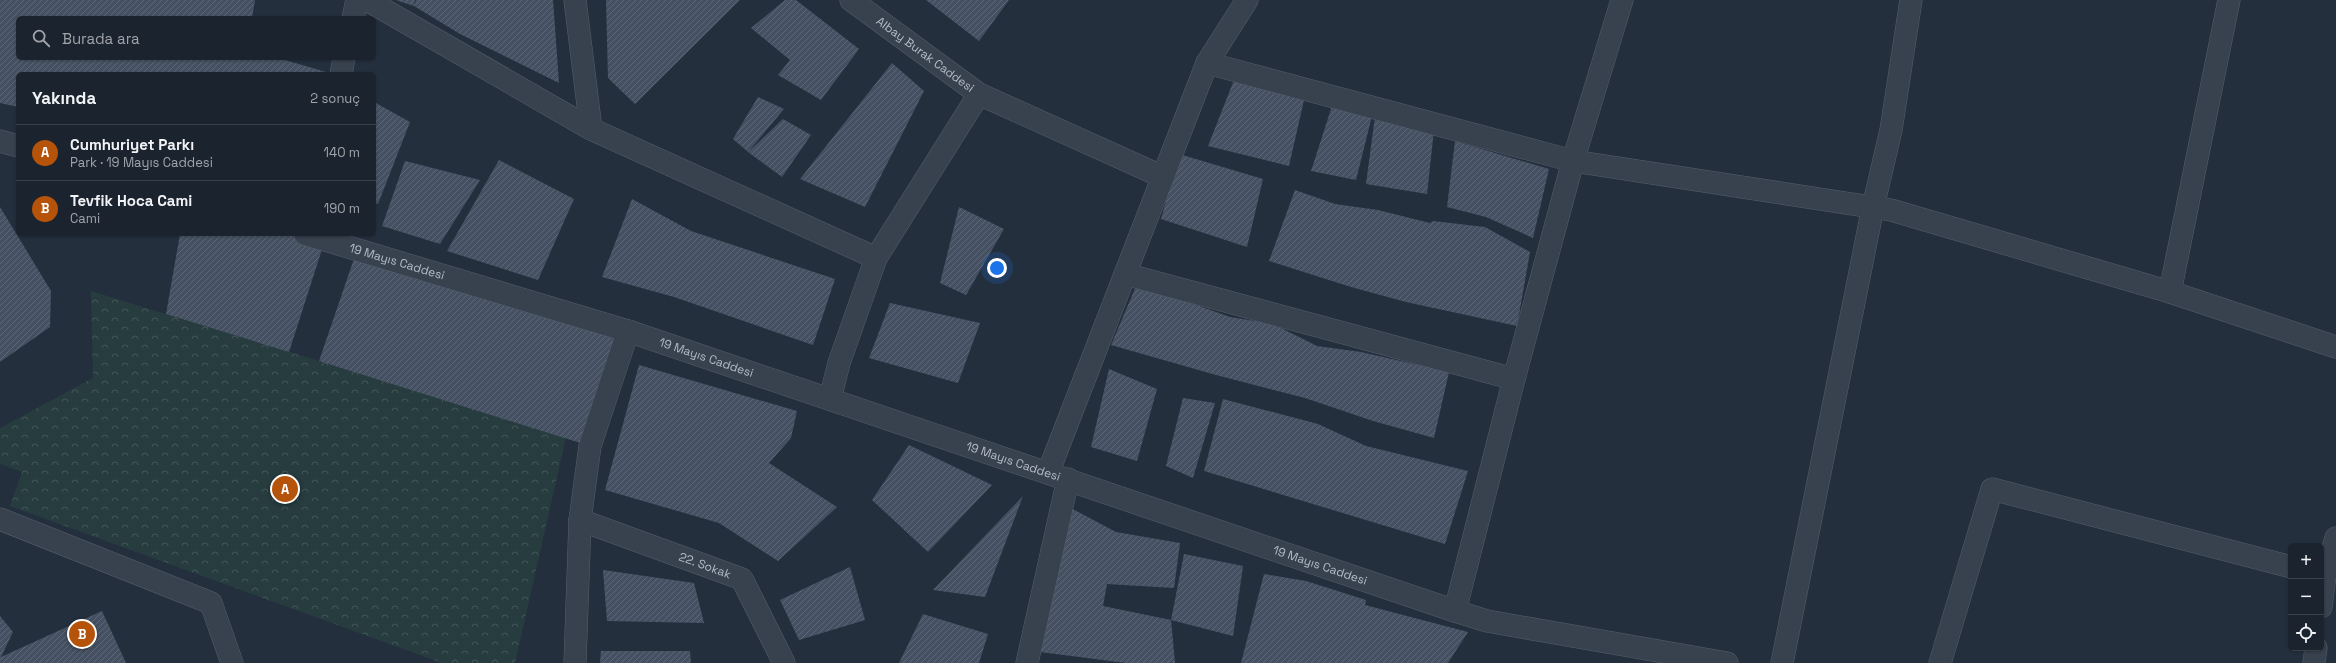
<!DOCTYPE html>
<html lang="tr">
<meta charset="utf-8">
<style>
body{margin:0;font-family:"Space Grotesk",sans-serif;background:#282f3a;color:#f1f3f6}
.controls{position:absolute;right:12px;bottom:12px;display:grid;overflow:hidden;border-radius:6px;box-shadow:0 1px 3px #0004}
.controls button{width:36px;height:36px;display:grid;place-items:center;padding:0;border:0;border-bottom:1px solid #39404a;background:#1b232e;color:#f1f3f6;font:20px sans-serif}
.you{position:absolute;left:997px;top:268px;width:14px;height:14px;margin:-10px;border:3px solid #fff;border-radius:50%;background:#1a73e8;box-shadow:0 0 0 6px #1a73e833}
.badge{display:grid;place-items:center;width:26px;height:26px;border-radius:50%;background:#b45309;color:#fff;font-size:13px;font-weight:700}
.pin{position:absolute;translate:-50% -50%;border:2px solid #fff;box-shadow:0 1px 4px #0006}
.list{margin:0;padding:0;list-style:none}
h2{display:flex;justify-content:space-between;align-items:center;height:52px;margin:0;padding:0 16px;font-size:17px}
h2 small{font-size:13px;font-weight:400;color:#a0a4aa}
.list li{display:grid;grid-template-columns:26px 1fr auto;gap:12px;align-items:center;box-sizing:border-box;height:56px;padding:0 16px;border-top:1px solid #39404a}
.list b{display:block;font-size:15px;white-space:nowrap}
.list p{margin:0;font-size:13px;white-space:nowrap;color:#a0a4aa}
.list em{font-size:13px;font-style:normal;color:#a0a4aa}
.icon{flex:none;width:22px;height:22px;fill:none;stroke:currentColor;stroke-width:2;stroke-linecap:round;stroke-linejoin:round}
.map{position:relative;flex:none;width:2336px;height:663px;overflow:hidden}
.search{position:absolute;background:#1b232e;box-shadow:0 1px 3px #0004;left:16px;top:16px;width:360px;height:44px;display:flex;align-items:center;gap:10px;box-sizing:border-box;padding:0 14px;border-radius:6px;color:#a0a4aa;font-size:15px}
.panel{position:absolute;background:#1b232e;box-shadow:0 1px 3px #0004;left:16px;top:72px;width:360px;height:164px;border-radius:6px}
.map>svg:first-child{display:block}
</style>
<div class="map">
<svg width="2336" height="663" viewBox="0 0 2336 663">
<defs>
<pattern id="park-crowns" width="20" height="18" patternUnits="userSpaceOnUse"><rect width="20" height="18" fill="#263c3f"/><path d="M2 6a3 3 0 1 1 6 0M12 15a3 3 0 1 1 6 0" fill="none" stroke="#435659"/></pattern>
<pattern id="building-hatch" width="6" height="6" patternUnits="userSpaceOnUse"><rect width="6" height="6" fill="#455162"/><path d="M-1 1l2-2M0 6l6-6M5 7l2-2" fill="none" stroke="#5d6877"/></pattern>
</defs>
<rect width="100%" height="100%" fill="#242f3e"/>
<path fill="url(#park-crowns)" d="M91,291L566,437L515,663H442L10,506L22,472L0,464V428L93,378Z"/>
<path fill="url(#building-hatch)" d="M0,0H255L252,18H18V58H278L326,72L325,74H18V107L0,103Z
M396,0H415L414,6L416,0H553L559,83L460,34L414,6Z
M606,0H740L635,104L608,78Z
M785,0H796L859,49L821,100L778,75L790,60L751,28Z
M926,0H1009L979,41Z
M892,63L924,91L865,207L800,179Z
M1234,80L1304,100L1289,166L1208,146Z
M758,97L784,109L748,152L733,139Z
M374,102L410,122L378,204L374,203Z
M1332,106L1372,116L1356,180L1311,171Z
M1375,116L1434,130L1427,194L1366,184Z
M783,119L811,135L782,177L748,152Z
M1455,141L1549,169L1533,238L1486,217L1447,207Z
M1179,154L1263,179L1247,247L1161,219Z
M499,160L574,199L538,280L447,251Z
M405,161L480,180L440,244L382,226Z
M1295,190L1335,204L1378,210L1430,223L1433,221L1485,227L1530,252L1517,326L1406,302L1351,287L1269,261Z
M632,199L691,231L835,279L813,345L674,297L602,277Z
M0,207L51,291L50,327L0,362Z
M959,207L1004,229L966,295L940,283Z
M180,234H304L325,240L289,352L166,314Z
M357,250L628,331L590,446L319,361Z
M1137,284L1230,317L1273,324L1317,346L1361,352L1449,372L1434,438L1373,421L1305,398L1216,375L1111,345Z
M890,303L980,323L958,383L869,358Z
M639,365L797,411L791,438L769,463L837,507L778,561L719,523L605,490Z
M1109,369L1157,389L1137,461L1091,447Z
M1183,398L1215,403L1193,478L1166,466Z
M1223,399L1318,424L1366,446L1468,471L1445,544L1204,471Z
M909,445L992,485L928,552L872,500Z
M1023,496L985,597L933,590Z
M1067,506L1116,532L1180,543L1174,588L1107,584L1103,606L1171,620L1184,554L1243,566L1233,636L1171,620L1175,663H1126L1040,652Z
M850,567L865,620L799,640L780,600Z
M603,570L694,583L704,623L607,621Z
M1264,574L1306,581L1366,600L1365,605L1468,632L1448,663H1241Z
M102,611L126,663H0V616L13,632L1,657Z
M923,614L988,634L979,663H899Z
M601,651H690L691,663H600Z"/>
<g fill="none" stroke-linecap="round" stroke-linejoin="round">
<g stroke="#565f6c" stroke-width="23">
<g id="street">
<path d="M367,0L591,129L876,258"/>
<path d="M575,0L591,129"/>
<path id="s1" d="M851,0L979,94L1163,177"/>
<path d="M353,18L357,0"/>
<path d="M1207,63L1573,161L1891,210L2170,292L2336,347"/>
<path d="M341,74L344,58"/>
<path d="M0,141L18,146"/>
<path id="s2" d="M305,234L628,331L1455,611L1487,621L1727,663"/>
<path d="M1125,274L1514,379"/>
<path d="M2170,292L2229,0"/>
<path d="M830,399L839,363L876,258L979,94"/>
<path d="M1048,473L1207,63L1247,0"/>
<path d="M0,519L211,603L232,663"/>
<path id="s3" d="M580,520L742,579L784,663"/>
<path d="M2321,607L2325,576L2336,538"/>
<path d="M1455,611L1514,379L1573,161L1622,0"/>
<path d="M575,663L580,520L590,446L628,331"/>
<path d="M1027,663L1068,479"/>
<path d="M1782,663L1873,207L1891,130L1911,0"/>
<path d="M1940,663L1992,489L2291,567"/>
<path d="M2314,663L2316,648"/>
</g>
</g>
<use href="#street" stroke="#38414e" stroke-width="22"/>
</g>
<g text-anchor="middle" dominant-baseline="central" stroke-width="3" stroke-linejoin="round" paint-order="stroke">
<g font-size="12" fill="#b4bcc9" stroke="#1d2633">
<text stroke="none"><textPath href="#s1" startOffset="92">Albay Burak Caddesi</textPath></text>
<text stroke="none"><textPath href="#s2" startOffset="96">19 Mayıs Caddesi</textPath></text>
<text stroke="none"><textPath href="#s2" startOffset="420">19 Mayıs Caddesi</textPath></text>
<text stroke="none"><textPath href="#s2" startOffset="744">19 Mayıs Caddesi</textPath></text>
<text stroke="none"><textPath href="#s3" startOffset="133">22. Sokak</textPath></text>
<text stroke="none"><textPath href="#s2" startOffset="1068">19 Mayıs Caddesi</textPath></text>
</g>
</g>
</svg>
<div class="controls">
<button>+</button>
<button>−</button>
<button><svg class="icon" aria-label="locate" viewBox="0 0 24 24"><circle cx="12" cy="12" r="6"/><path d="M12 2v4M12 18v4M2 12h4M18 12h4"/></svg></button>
</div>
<div class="you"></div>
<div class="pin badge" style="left:285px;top:489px">A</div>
<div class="pin badge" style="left:82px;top:634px">B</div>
<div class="search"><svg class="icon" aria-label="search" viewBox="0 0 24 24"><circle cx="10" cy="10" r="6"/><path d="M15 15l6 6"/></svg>Burada ara</div>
<section class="panel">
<h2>Yakında<small>2 sonuç</small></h2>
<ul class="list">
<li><span class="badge">A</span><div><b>Cumhuriyet Parkı</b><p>Park · 19 Mayıs Caddesi</p></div><em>140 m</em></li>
<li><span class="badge">B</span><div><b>Tevfik Hoca Cami</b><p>Cami</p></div><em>190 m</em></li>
</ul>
</section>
</div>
